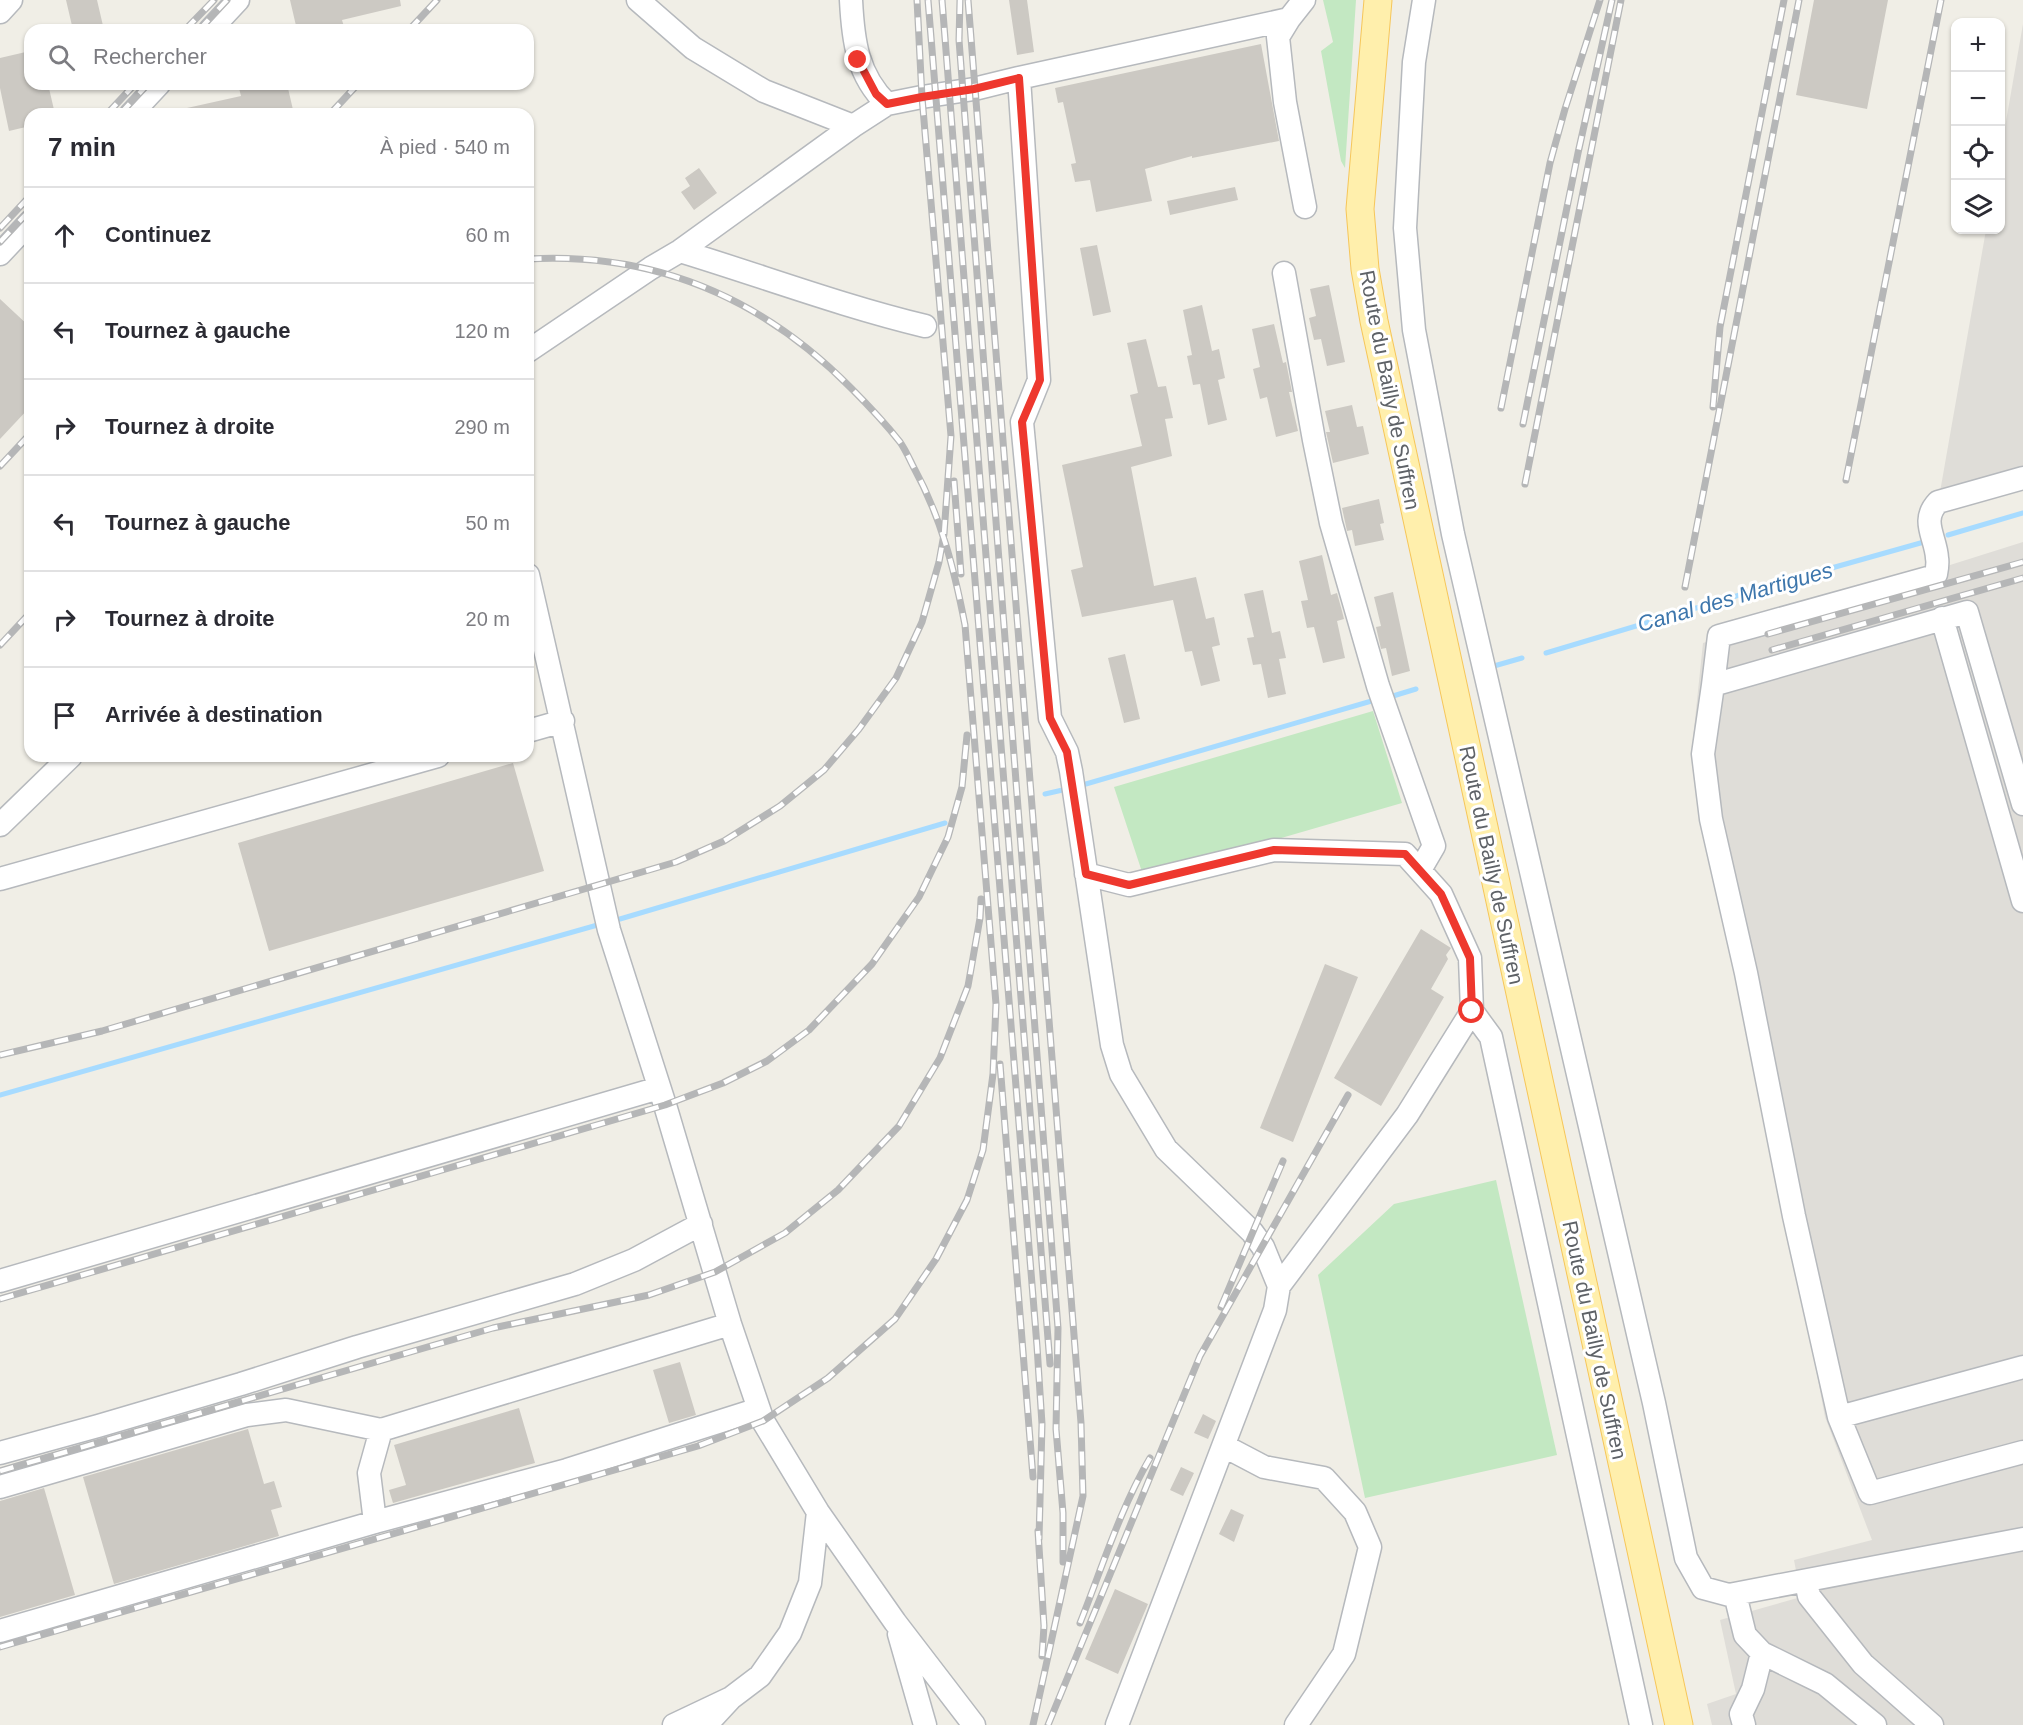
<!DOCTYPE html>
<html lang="fr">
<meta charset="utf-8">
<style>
body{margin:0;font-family:Helvetica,sans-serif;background:#f2f2f3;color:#2b2b33}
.controls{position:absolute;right:18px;top:18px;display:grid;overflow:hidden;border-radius:12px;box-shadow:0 2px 4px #0004}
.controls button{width:54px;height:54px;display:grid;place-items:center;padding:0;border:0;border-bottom:2px solid #e1e1e2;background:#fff;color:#2b2b33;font:30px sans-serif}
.stop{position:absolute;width:18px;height:18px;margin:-14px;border:4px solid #ee382e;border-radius:50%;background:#fff}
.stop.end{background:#ee382e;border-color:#fff;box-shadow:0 2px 6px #0008}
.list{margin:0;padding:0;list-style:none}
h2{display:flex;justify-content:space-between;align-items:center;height:78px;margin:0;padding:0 24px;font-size:26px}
h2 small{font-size:20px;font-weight:400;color:#7c7c81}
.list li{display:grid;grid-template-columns:39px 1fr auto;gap:18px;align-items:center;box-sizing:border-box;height:96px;padding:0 24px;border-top:2px solid #e1e1e2}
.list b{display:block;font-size:22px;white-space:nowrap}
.list em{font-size:20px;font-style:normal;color:#7c7c81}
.icon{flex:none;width:33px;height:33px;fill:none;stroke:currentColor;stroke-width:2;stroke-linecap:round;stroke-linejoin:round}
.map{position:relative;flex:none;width:2023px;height:1725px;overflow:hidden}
.search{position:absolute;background:#fff;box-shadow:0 2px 4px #0004;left:24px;top:24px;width:510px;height:66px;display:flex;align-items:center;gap:15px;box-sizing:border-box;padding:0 21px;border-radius:18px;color:#7c7c81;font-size:22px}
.panel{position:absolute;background:#fff;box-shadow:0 2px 4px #0004;left:24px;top:108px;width:510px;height:654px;border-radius:18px}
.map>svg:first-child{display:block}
</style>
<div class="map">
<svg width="2023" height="1725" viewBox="0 0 2023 1725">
<rect width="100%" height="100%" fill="#f0eee6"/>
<path fill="#dfddd8" d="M2023,24V470L1940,492L1986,230H2000L2001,150Z
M2023,542V1725H1712L1707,1704L1736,1694L1720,1620L1801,1597L1794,1560L1872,1540L1825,1417L1797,1269L1692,748L1703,643Z"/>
<path fill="#c3e8c2" d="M1323,0H1356L1345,168L1341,161L1321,51L1333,42Z
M1373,711L1402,803L1144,878L1114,787Z
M1496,1180L1557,1455L1365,1498L1318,1275L1394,1204Z"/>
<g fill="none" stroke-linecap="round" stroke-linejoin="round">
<path stroke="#a7dbff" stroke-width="5" d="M1948,535L2023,513
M1546,653L1796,578L1924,542
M1494,666L1522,658
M1393,696L1416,689
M1079,786L1375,700
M1045,794L1067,789
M620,919L945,823
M0,1095L601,924"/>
</g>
<path fill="#ccc9c3" d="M66,0H97L104,30H73Z
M290,0H400L401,6L342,20L345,30H297Z
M1009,0H1027L1034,52L1017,55Z
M1814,0H1888L1867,109L1796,95Z
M1261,44L1279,141L1192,158V156L1145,169L1152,201L1096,212L1090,180L1075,182L1071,164L1076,163L1063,102L1058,103L1055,88Z
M30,51V84H48L55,114H30V126L9,131L0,88V58Z
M238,84H287L294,114H187V108L241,96Z
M699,168L717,193L694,210L681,192L690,186L685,178Z
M1235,187L1238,200L1170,215L1167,201Z
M1097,245L1111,312L1093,316L1080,248Z
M1329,285L1345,362L1327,366L1321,339L1314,340L1309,318L1316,316L1310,289Z
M0,299L30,327V407L0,439Z
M1202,305L1212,351L1219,349L1225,378L1218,380L1227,420L1208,425L1200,384L1193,385L1187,356L1192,355L1183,310Z
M1274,324L1283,363L1286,362L1292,392H1289L1298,431L1276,437L1267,397L1260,399L1253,369L1260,367L1252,329Z
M1146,339L1158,387L1166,386L1173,418L1165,419L1172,456L1131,467L1154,586L1196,577L1206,619L1214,617L1220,645L1212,647L1220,681L1201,686L1192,651L1185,652L1173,600L1082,617L1071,570L1083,567L1062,465L1142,446L1130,395L1138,393L1127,343Z
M1352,405L1357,427L1363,426L1369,454L1333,463L1326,432H1330L1325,411Z
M1379,499L1384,523L1380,524L1384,540L1355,546L1352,530L1347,531L1342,508Z
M1322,555L1331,595L1337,593L1342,611L1344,619L1337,621L1345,658L1323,663L1314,627L1307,628L1301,601L1308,600L1299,561Z
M1263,590L1272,633L1280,631L1286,658L1279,659L1286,694L1268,698L1261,664L1253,665L1247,638L1254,637L1244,594Z
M1393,592L1410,671L1392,676L1386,648L1381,649L1376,627L1381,626L1374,597Z
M1125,654L1140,719L1124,723L1108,658Z
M513,763L544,871L269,951L238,843Z
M1421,929L1451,948L1446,955L1448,959L1431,989L1444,997L1381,1106L1334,1078Z
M1325,964L1358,977L1293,1142L1260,1128Z
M680,1362L696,1415L669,1423L653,1370Z
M519,1408L535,1463L393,1503L389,1490L406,1485L394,1445Z
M1203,1414L1216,1421L1208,1439L1194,1433Z
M248,1429L264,1484L274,1481L282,1507L271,1510L279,1536L114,1584L83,1477Z
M1181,1467L1194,1473L1183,1496L1170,1490Z
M44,1488L75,1595L0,1617V1501Z
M1231,1509L1244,1515L1234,1542L1219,1534Z
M1115,1589L1148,1604L1118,1674L1085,1659Z"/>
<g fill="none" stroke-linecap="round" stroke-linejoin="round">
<g stroke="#b6b9bd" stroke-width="25">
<path id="minor" d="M638,0L693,48L764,91L853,126
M851,0C853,40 857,75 887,104
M1304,0L1289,19L1278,37L1285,102L1305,207
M1424,0L1414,62L1405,228L1414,330L1453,534L1654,1403L1686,1558L1703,1588L1729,1595L2023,1539
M0,12L11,0
M210,30L238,0
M1019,78L1039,380L1022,422L1050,718L1067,752L1071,771L1112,1045L1121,1074L1166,1149L1252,1232L1263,1247L1279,1286L1275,1310L1117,1725
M131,114L159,84
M680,251C762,276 842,306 925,326
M0,254L30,222
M1284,273L1314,440L1331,523L1378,686L1434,846L1420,870
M528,351L651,268L680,251L853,126L887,104L922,97L974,89L1019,78L1289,19
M528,575L609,930L665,1105L730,1324L763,1421L818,1512L895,1622L974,1725
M1942,618L2023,901
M1713,685L1719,636L1931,577L1936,574C1937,569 1938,563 1937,558C1936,537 1920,521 1938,502L2023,478
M528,731L563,721
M2023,804L1967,612L1713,685L1703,754L1711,819L1746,973L1794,1216L1839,1417L1870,1493L2023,1452
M0,825L71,756
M1086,874L1129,885L1274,850L1405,854L1441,894L1470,958L1472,1011L1407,1115L1279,1286
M0,879L438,756
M1472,1011L1491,1037L1641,1725
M0,1281L659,1088
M1839,1417L2023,1367
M1224,1446L1264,1467L1324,1478L1355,1512L1370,1547L1344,1654L1296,1725
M0,1453L98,1426L241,1384L357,1347L575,1284L634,1260L701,1224
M0,1487L247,1415L286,1410L381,1430
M375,1522L369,1473L381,1430L730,1324
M1806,1582L1809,1596L1863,1664L1932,1725
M1735,1594L1745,1635L1762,1653L1825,1684L1875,1725
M0,1631L375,1522L567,1470L759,1409
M899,1634L925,1725
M731,1698L760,1676L790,1633L810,1583L818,1512
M674,1725L731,1698L706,1725
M1744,1725L1741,1714L1753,1689L1762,1653"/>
</g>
<g stroke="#f6c65a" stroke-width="29">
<path id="major" d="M1378,0L1360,209L1365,269L1374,321L1679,1725"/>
</g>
<use href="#minor" stroke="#fff" stroke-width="22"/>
<use href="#major" stroke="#ffefac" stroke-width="27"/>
<g stroke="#b5b6b7" stroke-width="7">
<path id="rail" d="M928,0L1037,1346L1042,1424L1039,1539
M942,0L1050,1364
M960,0L959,40L1058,1328L1056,1429L1063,1513V1562
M968,0L1081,1423L1083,1496L1033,1725
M185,30L214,0
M199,30L227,0
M409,30L437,0
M107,114L135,84
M120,114L148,84
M330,114L358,84
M0,228L30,196
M0,242L30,210
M1713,407L1720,327L1784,0
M1501,408L1550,163L1565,109L1600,0
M1523,424L1578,153L1612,0
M0,466L30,434
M1846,480L1941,0
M954,481L961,574
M1525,484L1621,0
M1685,587L1799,0
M1768,634L2023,562
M0,645L30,613
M1772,650L2023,578
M0,1055L102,1031L676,862L724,841L780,806L824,770L859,729L896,678L922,622L939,562L944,534L951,436L922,97L917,0
M1000,1064L1033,1477
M0,1299L665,1105L723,1083L767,1061L809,1030L872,964L919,897L948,837L962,787L967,735
M1221,1307L1283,1161
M0,1471L493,1328L649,1295L715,1272L785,1233L838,1190L899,1126L940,1058L968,986L980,918L981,899
M1038,1531L1044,1626L1042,1656
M1080,1623C1102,1568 1120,1509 1150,1458
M0,1647L698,1446L763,1421L828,1378L895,1319L936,1259L967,1200L983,1150L993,1074L996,1004L965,625C954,568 941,517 913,466C909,458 905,449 900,442C885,423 868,405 851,388C762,298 656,252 528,259
M1048,1725L1200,1356L1348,1095"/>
</g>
<use href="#rail" stroke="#fff" stroke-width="4.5" stroke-dasharray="14" stroke-linecap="butt"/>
</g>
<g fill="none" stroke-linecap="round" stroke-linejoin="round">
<path stroke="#ee382e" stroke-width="8" d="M858,60L876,94L887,104L922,97L974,89L1019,78L1040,380L1022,422L1050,718L1067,752L1086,874L1129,885L1274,850L1405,854L1441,894L1470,958L1472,1011"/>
</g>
<g text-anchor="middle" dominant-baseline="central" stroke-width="6" stroke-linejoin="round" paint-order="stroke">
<g font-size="21" fill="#5e6267" stroke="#fff">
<text transform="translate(1390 390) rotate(79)">Route du Bailly de Suffren</text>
<text transform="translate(1492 865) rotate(78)">Route du Bailly de Suffren</text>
<text transform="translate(1595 1340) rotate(78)">Route du Bailly de Suffren</text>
</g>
<g font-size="22" font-style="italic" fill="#3d76ac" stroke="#fff">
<text transform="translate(1735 597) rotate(-16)">Canal des Martigues</text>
</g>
</g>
</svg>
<div class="controls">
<button>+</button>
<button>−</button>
<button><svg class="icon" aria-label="locate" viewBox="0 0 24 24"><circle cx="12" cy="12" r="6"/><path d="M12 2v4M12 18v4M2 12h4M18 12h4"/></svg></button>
<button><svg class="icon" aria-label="layers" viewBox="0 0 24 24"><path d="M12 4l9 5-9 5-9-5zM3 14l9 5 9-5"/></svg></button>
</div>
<div class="stop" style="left:1472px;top:1011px"></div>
<div class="stop end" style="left:858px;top:60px"></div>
<div class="search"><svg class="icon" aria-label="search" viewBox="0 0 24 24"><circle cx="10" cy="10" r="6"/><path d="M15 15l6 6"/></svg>Rechercher</div>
<section class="panel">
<h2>7 min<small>À pied · 540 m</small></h2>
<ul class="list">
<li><svg class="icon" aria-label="ahead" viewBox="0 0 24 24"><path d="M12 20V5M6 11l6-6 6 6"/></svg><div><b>Continuez</b></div><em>60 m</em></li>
<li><svg class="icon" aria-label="left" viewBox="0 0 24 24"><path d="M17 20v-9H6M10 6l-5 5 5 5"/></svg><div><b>Tournez à gauche</b></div><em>120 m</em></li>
<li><svg class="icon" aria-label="right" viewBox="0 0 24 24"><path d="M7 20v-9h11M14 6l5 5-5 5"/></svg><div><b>Tournez à droite</b></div><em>290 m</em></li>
<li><svg class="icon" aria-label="left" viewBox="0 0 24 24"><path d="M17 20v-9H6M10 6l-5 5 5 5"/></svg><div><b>Tournez à gauche</b></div><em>50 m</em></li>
<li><svg class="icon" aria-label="right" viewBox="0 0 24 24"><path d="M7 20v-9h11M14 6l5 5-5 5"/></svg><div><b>Tournez à droite</b></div><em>20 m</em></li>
<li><svg class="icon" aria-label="arrive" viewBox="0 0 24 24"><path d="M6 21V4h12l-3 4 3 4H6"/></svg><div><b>Arrivée à destination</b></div></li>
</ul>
</section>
</div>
